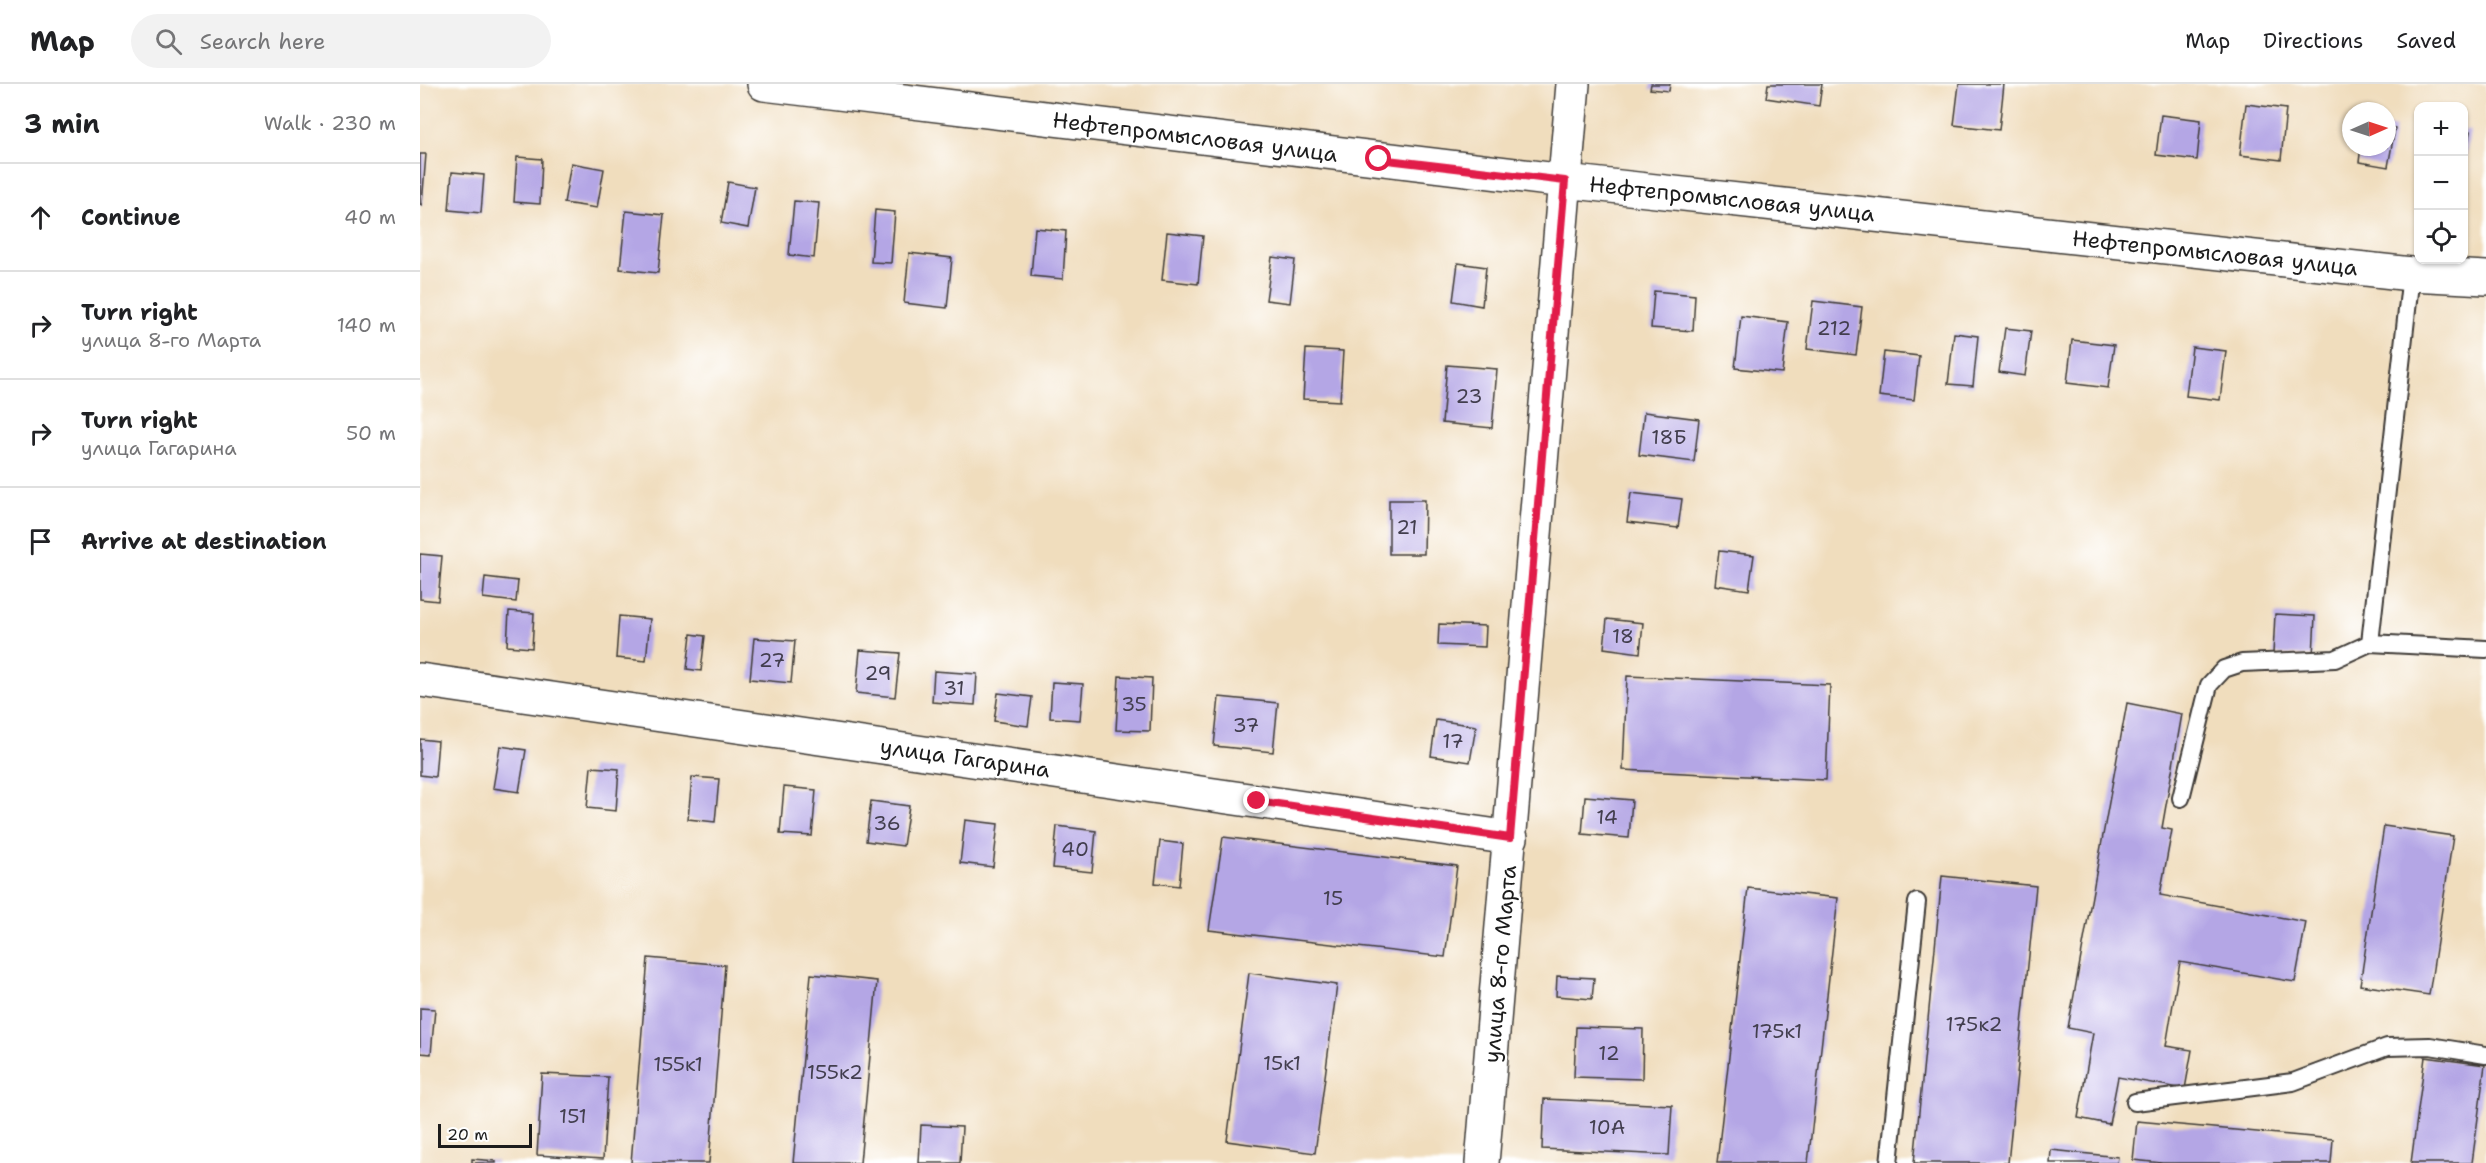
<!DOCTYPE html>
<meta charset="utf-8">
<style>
body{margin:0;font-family:"Shantell Sans",sans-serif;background:#f2f2f2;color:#202124}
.controls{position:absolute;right:18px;top:18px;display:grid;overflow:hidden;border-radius:12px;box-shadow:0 2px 4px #0004}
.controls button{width:54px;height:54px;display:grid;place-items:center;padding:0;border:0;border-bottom:2px solid #e0e0e0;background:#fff;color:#202124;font:30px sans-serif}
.compass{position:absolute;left:1922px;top:18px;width:54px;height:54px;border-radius:50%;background:#fff;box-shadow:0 2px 4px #0004;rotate:87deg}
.scale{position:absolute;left:18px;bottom:15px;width:94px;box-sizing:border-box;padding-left:6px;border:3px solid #1c1c1c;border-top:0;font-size:16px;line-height:21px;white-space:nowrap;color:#1c1c1c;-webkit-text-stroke:4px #fff;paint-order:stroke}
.stop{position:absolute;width:18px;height:18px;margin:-14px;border:4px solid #e11d48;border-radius:50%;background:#fff}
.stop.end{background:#e11d48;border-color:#fff;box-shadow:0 2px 6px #0008}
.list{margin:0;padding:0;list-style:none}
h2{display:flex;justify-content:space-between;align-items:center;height:78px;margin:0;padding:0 24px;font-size:26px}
h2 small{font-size:20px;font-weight:400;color:#757577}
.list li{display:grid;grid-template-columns:39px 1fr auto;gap:18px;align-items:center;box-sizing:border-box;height:108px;padding:0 24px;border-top:2px solid #e0e0e0}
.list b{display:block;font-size:22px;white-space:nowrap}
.list p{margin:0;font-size:20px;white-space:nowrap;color:#757577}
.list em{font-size:20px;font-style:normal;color:#757577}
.icon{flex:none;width:33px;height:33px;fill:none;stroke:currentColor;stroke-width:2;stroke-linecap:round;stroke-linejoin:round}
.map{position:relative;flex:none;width:2066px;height:1079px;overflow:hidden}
header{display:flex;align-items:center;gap:36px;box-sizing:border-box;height:84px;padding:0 30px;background:#fff;border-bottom:2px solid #e0e0e0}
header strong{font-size:28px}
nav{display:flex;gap:33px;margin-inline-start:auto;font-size:21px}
.search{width:420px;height:54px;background:#f2f2f2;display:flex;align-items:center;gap:15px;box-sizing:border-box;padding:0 21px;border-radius:33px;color:#757577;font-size:22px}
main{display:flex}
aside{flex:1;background:#fff}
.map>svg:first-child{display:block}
</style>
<header>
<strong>Map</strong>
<div class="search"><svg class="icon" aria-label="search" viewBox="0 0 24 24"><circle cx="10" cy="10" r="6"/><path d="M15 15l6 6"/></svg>Search here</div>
<nav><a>Map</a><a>Directions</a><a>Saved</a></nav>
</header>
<main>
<aside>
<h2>3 min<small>Walk · 230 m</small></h2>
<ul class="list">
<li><svg class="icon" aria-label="ahead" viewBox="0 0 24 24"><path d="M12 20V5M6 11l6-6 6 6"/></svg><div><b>Continue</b></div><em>40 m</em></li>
<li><svg class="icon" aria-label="right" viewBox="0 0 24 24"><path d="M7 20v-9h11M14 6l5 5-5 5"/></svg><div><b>Turn right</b><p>улица 8-го Марта</p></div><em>140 m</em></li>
<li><svg class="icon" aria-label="right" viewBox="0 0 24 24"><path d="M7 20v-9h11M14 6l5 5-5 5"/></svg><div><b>Turn right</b><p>улица Гагарина</p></div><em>50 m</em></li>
<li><svg class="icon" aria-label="arrive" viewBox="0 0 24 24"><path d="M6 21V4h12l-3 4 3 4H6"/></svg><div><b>Arrive at destination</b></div></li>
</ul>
</aside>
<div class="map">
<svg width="2066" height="1079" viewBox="0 0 2066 1079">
<rect width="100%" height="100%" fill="#fff"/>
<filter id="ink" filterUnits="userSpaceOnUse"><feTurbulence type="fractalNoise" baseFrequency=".0167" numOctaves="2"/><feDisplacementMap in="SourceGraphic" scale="12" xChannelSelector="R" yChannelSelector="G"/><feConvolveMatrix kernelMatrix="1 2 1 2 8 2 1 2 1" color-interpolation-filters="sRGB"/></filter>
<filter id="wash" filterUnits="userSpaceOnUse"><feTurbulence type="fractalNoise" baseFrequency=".008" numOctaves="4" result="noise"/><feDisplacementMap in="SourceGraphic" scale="24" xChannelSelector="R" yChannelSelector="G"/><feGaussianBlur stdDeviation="1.35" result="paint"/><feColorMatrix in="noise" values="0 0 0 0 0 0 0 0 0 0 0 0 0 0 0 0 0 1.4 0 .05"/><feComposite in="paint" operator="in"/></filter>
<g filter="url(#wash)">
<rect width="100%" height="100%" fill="#f0ddbd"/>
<g id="blocks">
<path fill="#b4a6e5" d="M1231,0H1250L1249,7L1230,5Z
M1348,0H1402L1399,22L1346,14Z
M1539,0H1584L1579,46L1534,41Z
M1826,20L1866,25L1861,76L1820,71Z
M1741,31L1781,36L1777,76L1736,71Z
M1967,42L1975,44L1968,83L1939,78L1941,63H1967Z
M2044,46L2050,47L2045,77H2044Z
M0,70H6L2,121L0,120Z
M97,73L122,75L120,120L94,118Z
M151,79L184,85L177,124L144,119Z
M32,88L64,91L61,129L29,126Z
M308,98L335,103L328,144L301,139Z
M374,117L399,119L394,174L369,171Z
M455,126L475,128L471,179L451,178Z
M206,127L244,131L238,189L200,185Z
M615,144L646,147L643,195L611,192Z
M747,148L783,152L778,200L742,196Z
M489,169L532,174L527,224L484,219Z
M852,173L875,176L870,219L846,216Z
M1038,179L1066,183L1062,222L1033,217Z
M1234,207L1275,211L1273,247L1231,244Z
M1393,217L1442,223L1436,271L1387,265Z
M1321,232L1368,238L1362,289L1315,284Z
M1585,244L1611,247L1605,292L1579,288Z
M1534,249L1558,252L1553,302L1528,300Z
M1652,256L1694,261L1688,304L1647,299Z
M1772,263L1806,267L1800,316L1766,312Z
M886,265L923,267L920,317L883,315Z
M1464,268L1499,272L1494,316L1459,312Z
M1027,281L1077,285L1072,344L1022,339Z
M1224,328L1279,335L1274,378L1219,371Z
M1211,409L1262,415L1258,444L1207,438Z
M969,416H1005L1004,470H969Z
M1299,467L1334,471L1329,506L1295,501Z
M0,470L22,472L18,517L0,515Z
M65,493L98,497L96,518L63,514Z
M89,527L114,529L112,564L87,562Z
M1855,530L1895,532L1893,572L1853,570Z
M199,532L230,535L226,577L196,574Z
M1187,535L1223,539L1220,569L1184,564Z
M1019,540L1066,542L1065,563L1018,561Z
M271,550L285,552L281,587L267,585Z
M334,554L375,557L371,599L330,595Z
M440,566L480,569L475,613L436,609Z
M514,587L557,590L555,621L512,618Z
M699,592L732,594L730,647L696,646Z
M1207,592L1410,601L1406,696L1203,686Z
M632,598L663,600L660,636L630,634Z
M578,609L612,613L608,642L574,637Z
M799,613L858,619L853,668L794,662Z
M1707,619L1762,630L1742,744L1752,746L1740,811L1886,838L1875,898L1760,878L1746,962L1772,966L1765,1005L1698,993L1689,1040L1658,1034L1673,949L1648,944Z
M1016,636L1056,642L1050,678L1011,672Z
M0,655L18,657L15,693L0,691Z
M80,662L106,666L99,708L73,704Z
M171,683L199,685L196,727L167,724Z
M272,693L299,695L295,738L268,735Z
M364,703L396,706L392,752L360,750Z
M1165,712L1212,716L1209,754L1162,750Z
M451,717L489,722L483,762L446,757Z
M545,736L578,740L573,783L540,779Z
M637,742L676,747L672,788L633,784Z
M1964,742L2033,752L2009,911L1940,901Z
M803,753L1037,782L1025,873L789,846Z
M740,757L763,760L759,802L735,799Z
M1522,792L1616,802L1588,1079H1494Z
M1328,804L1418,814L1388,1079H1297Z
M228,874L305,881L289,1079H211Z
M829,889L917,901L895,1069L807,1057Z
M391,890L457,897L440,1079H373Z
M1137,892L1174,894L1172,915L1136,912Z
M0,924L15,925L11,970L0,969Z
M1156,943L1223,945L1222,995L1154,993Z
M2005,973L2065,981L2052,1079H1991Z
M122,990L188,993L183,1075L117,1071Z
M1124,1015L1252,1021L1249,1071L1122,1065Z
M1717,1037L1913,1055L1911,1079H1742L1713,1076Z
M501,1041L542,1043L540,1079H499Z
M1631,1066L1698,1073L1697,1079H1630Z
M52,1075L76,1077V1079H52Z"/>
</g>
</g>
<g filter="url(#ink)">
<use href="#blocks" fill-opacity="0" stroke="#3c3934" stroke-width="1.5"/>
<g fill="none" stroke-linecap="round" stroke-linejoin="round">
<g stroke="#3c3934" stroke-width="20">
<path id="service" d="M1950,559L1991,190
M1761,714L1789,601L1804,585L1822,579L1915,575L1950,559L2066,565
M1715,1018L1873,998L1967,963L2010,962L2066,971
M1469,1079L1497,818"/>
</g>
<g stroke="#3c3934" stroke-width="36">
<path id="minor" d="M344,0L1145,97L1991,190L2066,194
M0,596L1091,754
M1062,1079L1153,0"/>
</g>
<use href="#service" stroke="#fff" stroke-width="16"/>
<use href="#minor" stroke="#fff" stroke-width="33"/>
</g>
</g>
<g fill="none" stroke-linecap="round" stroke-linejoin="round" filter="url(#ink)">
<path stroke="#e11d48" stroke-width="8" d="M837,717L1090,754L1145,97L959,75"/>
</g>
<g text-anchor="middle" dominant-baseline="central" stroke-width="4.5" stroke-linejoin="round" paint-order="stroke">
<g font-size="20" fill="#423e4e">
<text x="1414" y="244">212</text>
<text x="1049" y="312">23</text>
<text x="1249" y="353">18Б</text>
<text x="987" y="443">21</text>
<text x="1203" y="552">18</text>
<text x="352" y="576">27</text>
<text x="458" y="589">29</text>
<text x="534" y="604">31</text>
<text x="714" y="620">35</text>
<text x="826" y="641">37</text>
<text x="1033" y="657">17</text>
<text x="1187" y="733">14</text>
<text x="467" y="739">36</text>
<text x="655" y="765">40</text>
<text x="913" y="814">15</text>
<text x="1554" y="940">175к2</text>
<text x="1357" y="947">175к1</text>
<text x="1189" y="969">12</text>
<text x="862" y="979">15к1</text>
<text x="258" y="980">155к1</text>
<text x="415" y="988">155к2</text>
<text x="153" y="1032">151</text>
<text x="1187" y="1043">10А</text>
</g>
<g font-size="22" fill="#1c1c1c" stroke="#fff">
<text transform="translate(775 53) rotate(7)">Нефтепромысловая улица</text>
<text transform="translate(1312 115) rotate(6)">Нефтепромысловая улица</text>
<text transform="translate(1795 169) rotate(6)">Нефтепромысловая улица</text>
<text transform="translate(545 674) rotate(8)">улица Гагарина</text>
<text transform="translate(1080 880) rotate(-85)">улица 8-го Марта</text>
</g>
</g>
</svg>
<div class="controls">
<button>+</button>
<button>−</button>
<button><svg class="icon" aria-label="locate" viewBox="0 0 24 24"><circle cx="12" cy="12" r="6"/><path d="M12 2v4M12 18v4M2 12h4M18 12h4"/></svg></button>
</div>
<svg class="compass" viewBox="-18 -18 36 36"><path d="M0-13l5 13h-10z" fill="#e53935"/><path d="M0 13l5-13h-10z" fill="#757577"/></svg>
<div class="scale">20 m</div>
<div class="stop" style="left:959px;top:75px"></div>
<div class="stop end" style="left:837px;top:717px"></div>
</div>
</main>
